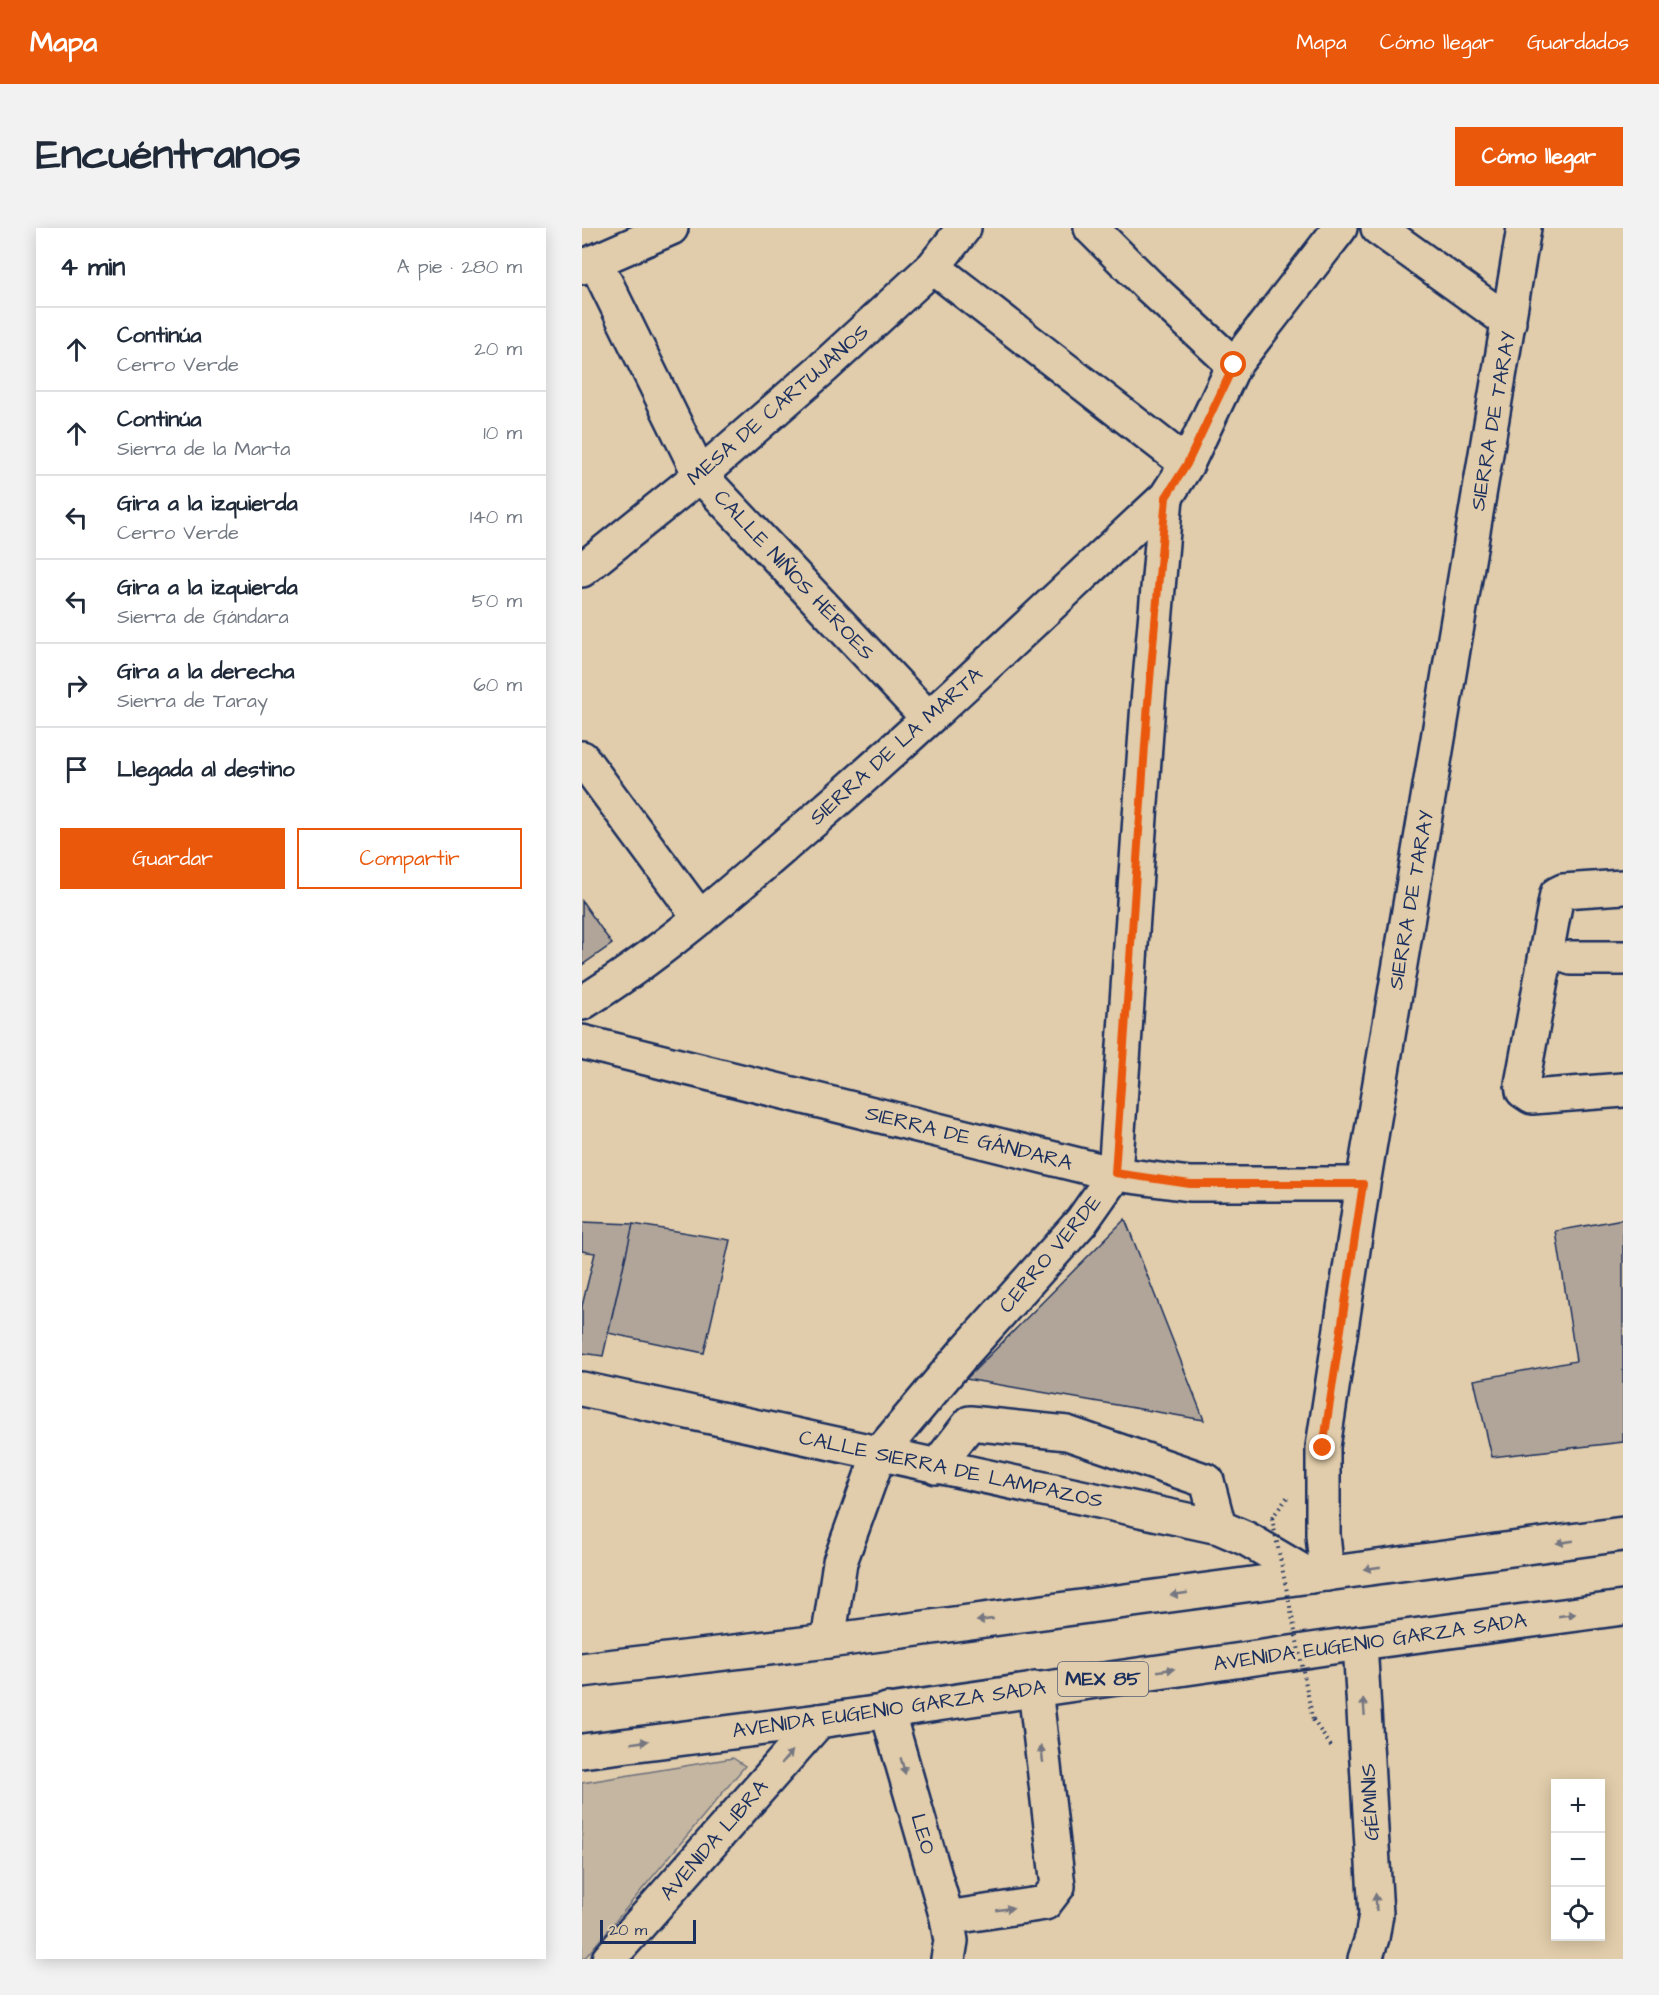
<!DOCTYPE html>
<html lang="es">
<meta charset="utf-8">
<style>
body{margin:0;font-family:"Architects Daughter",sans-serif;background:#f2f2f3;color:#1f2937}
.controls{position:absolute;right:18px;bottom:18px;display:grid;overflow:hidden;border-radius:0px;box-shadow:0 3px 15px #0003}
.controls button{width:54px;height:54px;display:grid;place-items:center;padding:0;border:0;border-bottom:2px solid #e0e1e3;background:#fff;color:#1f2937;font:30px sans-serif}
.scale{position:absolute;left:18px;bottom:15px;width:96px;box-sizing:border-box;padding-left:6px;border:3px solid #1b2f5e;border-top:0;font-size:16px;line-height:21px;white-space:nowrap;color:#1b2f5e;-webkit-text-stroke:4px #e1cdab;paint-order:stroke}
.stop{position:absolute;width:18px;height:18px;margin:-14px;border:4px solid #ea580c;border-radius:50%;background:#fff}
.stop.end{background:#ea580c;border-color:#fff;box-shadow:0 2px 6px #0008}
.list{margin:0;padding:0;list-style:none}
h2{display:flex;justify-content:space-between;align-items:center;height:78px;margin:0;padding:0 24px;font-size:26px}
h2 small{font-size:20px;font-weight:400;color:#747a83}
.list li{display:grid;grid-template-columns:39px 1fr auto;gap:18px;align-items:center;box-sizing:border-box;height:84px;padding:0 24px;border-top:2px solid #e0e1e3}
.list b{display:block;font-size:22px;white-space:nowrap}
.list p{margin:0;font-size:20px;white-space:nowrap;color:#747a83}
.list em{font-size:20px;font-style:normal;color:#747a83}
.actions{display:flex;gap:12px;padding:18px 24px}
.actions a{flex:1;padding:14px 0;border:2px solid #ea580c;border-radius:0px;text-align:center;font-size:21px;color:#ea580c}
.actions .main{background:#ea580c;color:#fff}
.icon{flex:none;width:33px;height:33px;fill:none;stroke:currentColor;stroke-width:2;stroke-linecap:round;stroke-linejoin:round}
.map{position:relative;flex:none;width:1041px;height:1731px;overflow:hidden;border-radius:0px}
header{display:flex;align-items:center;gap:36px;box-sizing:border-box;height:84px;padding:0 30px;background:#ea580c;color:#fff}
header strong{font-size:28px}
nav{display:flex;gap:33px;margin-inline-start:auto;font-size:21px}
.intro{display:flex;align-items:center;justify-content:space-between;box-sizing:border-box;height:144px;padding:0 36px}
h1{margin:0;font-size:42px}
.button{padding:15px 27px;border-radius:0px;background:#ea580c;color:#fff;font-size:21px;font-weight:700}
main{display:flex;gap:36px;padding:0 36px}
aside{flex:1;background:#fff;border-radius:0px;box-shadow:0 3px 15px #0003}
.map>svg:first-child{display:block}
</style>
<header>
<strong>Mapa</strong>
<nav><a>Mapa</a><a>Cómo llegar</a><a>Guardados</a></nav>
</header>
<div class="intro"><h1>Encuéntranos</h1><a class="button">Cómo llegar</a></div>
<main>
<aside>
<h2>4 min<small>A pie · 280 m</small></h2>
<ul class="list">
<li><svg class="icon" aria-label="ahead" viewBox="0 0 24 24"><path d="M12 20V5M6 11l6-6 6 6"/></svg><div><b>Continúa</b><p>Cerro Verde</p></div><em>20 m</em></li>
<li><svg class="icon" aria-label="ahead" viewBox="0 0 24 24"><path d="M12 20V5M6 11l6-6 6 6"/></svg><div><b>Continúa</b><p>Sierra de la Marta</p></div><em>10 m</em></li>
<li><svg class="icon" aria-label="left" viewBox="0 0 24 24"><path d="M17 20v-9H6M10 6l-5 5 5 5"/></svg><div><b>Gira a la izquierda</b><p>Cerro Verde</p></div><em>140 m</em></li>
<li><svg class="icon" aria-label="left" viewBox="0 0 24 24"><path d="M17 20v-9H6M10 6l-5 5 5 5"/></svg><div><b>Gira a la izquierda</b><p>Sierra de Gándara</p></div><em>50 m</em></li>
<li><svg class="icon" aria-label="right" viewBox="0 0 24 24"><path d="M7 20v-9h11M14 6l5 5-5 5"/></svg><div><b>Gira a la derecha</b><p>Sierra de Taray</p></div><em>60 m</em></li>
<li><svg class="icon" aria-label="arrive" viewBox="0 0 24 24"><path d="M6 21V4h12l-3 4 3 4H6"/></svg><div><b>Llegada al destino</b></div></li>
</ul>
<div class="actions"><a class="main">Guardar</a><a>Compartir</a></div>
</aside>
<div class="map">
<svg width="1041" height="1731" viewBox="0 0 1041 1731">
<rect width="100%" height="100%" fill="#e1cdab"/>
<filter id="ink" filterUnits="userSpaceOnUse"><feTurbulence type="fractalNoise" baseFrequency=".0167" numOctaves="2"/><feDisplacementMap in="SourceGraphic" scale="12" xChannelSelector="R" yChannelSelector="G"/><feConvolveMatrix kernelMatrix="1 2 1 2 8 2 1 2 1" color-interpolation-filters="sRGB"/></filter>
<g filter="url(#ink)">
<path fill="#c4b6a0" stroke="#70727f" stroke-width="1.5" d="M151,1530L163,1538L2,1731H0V1555Z"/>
<path fill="#b0a598" stroke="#1b2f5e" stroke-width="1.5" d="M0,673L30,716L0,737Z
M543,991L622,1192L384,1151Z
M1041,991V1214L910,1229L892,1152L994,1133L974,1003Z
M0,994L51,996L21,1128L0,1125V1078L13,1025L0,1023Z
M51,996L148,1012L122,1125L26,1105Z"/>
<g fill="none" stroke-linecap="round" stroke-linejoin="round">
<g stroke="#1b2f5e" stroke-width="38">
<path id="minor" d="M509,0L567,58L652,137
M796,0L927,94
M13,33L118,247L346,490
M0,39L89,0
M351,39L605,236
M0,342L118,247L241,140L351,39L382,0
M0,530L118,690
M1041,659L981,663L975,666L940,856L941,863L950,869L1041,862
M989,730H1041
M0,775C75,729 141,671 208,613C337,503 459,385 584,269L605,236L652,137L758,0
M0,814L533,946L608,956H781
M0,1161L637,1299L665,1311L728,1348
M354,1239L388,1195L485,1205L625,1253L637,1299
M745,1346L741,1307V1219L781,956L942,0
M246,1413L258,1334L297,1226L381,1126L500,993L533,946L566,475L584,269
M778,1415L794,1686L790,1710L783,1731
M305,1482L365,1690L369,1713L366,1731
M365,1690L463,1675L476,1658L453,1461
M27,1731L237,1493"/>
</g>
<g stroke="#1b2f5e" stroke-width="38">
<path id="highway" d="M0,1442L246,1413L1041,1306
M0,1523L237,1493L778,1415L1041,1380"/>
</g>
<path stroke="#1b2f5e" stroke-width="4" stroke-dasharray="1.5 4.5" stroke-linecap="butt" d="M690,1290L707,1267
M731,1492L751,1521"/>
<use href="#minor" stroke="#e1cdab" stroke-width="33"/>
<use href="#highway" stroke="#e1cdab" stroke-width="33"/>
<path stroke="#1b2f5e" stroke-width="4" stroke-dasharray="1.5 4.5" stroke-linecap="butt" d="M690,1290L731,1492"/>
</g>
<defs><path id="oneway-solid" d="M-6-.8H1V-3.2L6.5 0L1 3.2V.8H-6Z" transform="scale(1.5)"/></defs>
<g fill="#747681">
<use href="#oneway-solid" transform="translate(983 1314) rotate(172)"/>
<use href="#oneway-solid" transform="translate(790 1340) rotate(172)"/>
<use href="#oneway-solid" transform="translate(597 1366) rotate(172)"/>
<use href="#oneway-solid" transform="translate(985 1387) rotate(-8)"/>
<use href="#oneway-solid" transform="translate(403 1392) rotate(172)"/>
<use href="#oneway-solid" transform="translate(584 1442) rotate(-8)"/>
<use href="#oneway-solid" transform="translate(782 1479) rotate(-94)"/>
<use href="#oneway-solid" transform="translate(58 1514) rotate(-8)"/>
<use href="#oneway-solid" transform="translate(460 1526) rotate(-97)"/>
<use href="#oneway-solid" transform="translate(205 1529) rotate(-49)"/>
<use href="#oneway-solid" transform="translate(321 1538) rotate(74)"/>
<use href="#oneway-solid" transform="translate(794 1674) rotate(-93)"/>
<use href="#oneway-solid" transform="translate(423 1681) rotate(-9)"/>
</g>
</g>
<g fill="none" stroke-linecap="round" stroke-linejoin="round" filter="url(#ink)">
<path stroke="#ea580c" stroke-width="8" d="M652,137L605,236L584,269L566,475L533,945L608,956H781L741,1220"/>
</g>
<g text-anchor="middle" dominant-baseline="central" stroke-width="5" stroke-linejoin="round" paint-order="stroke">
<rect fill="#e1cdab" stroke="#565e75" stroke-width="1.5" x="476" y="1434" width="90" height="34" rx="4.5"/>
<g font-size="20" font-weight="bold" fill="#1b2f5e">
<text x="521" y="1451">MEX 85</text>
</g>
<g font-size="21" fill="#1b2f5e" stroke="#e1cdab">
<text transform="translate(196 177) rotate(-41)">MESA DE CARTUJANOS</text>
<text transform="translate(911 193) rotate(-80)">SIERRA DE TARAY</text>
<text transform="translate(212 347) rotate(47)">CALLE NIÑOS HÉROES</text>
<text transform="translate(314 518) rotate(-42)">SIERRA DE LA MARTA</text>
<text transform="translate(829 672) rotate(-80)">SIERRA DE TARAY</text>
<text transform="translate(387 910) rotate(14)">SIERRA DE GÁNDARA</text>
<text transform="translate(468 1026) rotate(-50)">CERRO VERDE</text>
<text transform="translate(369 1241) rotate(12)">CALLE SIERRA DE LAMPAZOS</text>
<text transform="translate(788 1414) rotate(-8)">AVENIDA EUGENIO GARZA SADA</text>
<text transform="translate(307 1481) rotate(-8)">AVENIDA EUGENIO GARZA SADA</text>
<text transform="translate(788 1574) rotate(-93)">GÉMINIS</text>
<text transform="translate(341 1606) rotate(74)">LEO</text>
<text transform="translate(132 1612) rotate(-49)">AVENIDA LIBRA</text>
</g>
</g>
</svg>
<div class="controls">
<button>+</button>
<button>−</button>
<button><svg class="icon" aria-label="locate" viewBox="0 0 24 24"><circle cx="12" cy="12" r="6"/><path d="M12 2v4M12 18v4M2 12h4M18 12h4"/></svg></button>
</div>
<div class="scale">20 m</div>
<div class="stop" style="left:652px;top:137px"></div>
<div class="stop end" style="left:741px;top:1220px"></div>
</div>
</main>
